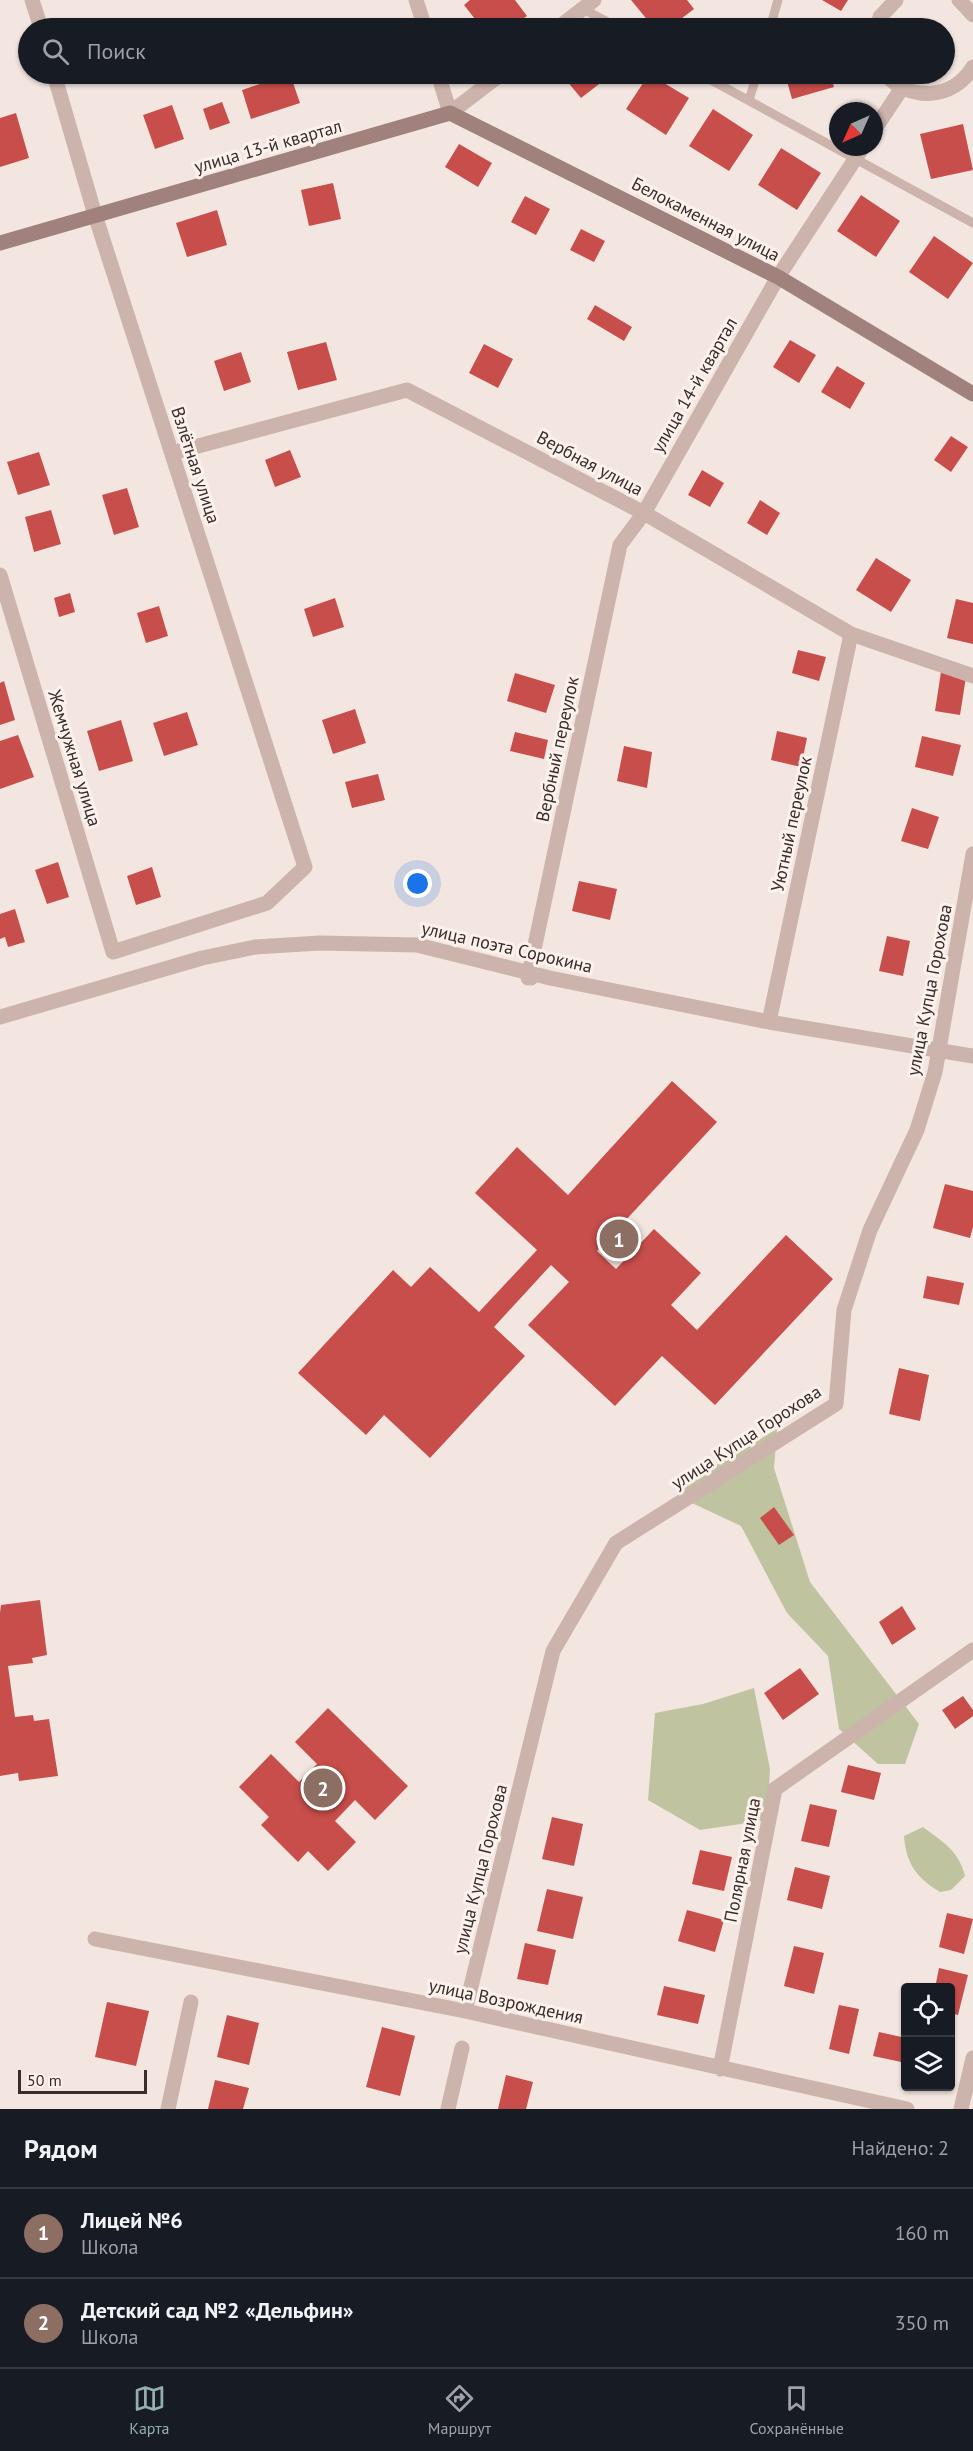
<!DOCTYPE html>
<html lang="ru">
<meta charset="utf-8">
<style>
body{margin:0;font-family:"PT Sans",sans-serif;background:#20242c;color:#f1f3f6}
.controls{position:absolute;right:18px;bottom:18px;display:grid;overflow:hidden;border-radius:6px;box-shadow:0 2px 4px #0004}
.controls button{width:54px;height:54px;display:grid;place-items:center;padding:0;border:0;border-bottom:2px solid #363941;background:#171b24;color:#f1f3f6;font:30px sans-serif}
.compass{position:absolute;left:829px;top:102px;width:54px;height:54px;border-radius:50%;background:#171b24;box-shadow:0 2px 4px #0004;rotate:225deg}
.scale{position:absolute;left:18px;bottom:15px;width:129px;box-sizing:border-box;padding-left:6px;border:3px solid #3a2c2a;border-top:0;font-size:16px;line-height:21px;white-space:nowrap;color:#3a2c2a;-webkit-text-stroke:4px #fbf1ed;paint-order:stroke}
.you{position:absolute;left:418px;top:884px;width:21px;height:21px;margin:-15px;border:4px solid #fff;border-radius:50%;background:#1a73e8;box-shadow:0 0 0 9px #1a73e833}
.badge{display:grid;place-items:center;width:39px;height:39px;border-radius:50%;background:#92afad;color:#fff;font-size:20px;font-weight:700}
.pin{position:absolute;translate:-50% -50%;border:3px solid #fff;box-shadow:0 2px 6px #0006}
.list{margin:0;padding:0;list-style:none}
h2{display:flex;justify-content:space-between;align-items:center;height:78px;margin:0;padding:0 24px;font-size:26px}
h2 small{font-size:20px;font-weight:400;color:#9ea1a6}
.list li{display:grid;grid-template-columns:39px 1fr auto;gap:18px;align-items:center;box-sizing:border-box;height:90px;padding:0 24px;border-top:2px solid #363941}
.list b{display:block;font-size:22px;white-space:nowrap}
.list p{margin:0;font-size:20px;white-space:nowrap;color:#9ea1a6}
.list em{font-size:20px;font-style:normal;color:#9ea1a6}
.icon{flex:none;width:33px;height:33px;fill:none;stroke:currentColor;stroke-width:2;stroke-linecap:round;stroke-linejoin:round}
.map{position:relative;flex:none;width:973px;height:2109px;overflow:hidden}
.search{position:absolute;background:#171b24;box-shadow:0 2px 4px #0004;left:18px;right:18px;top:18px;height:66px;display:flex;align-items:center;gap:15px;box-sizing:border-box;padding:0 21px;border-radius:33px;color:#9ea1a6;font-size:22px}
.sheet{height:258px;background:#171b24}
nav{display:flex;justify-content:space-around;align-items:center;box-sizing:border-box;height:84px;border-top:2px solid #363941;background:#171b24;font-size:16px;color:#9ea1a6}
nav a{display:grid;justify-items:center;gap:3px}
nav .on{color:#92afad}
.map>svg:first-child{display:block}
</style>
<div class="map">
<svg width="973" height="2109" viewBox="0 0 973 2109">
<rect width="100%" height="100%" fill="#f3e6e0"/>
<path fill="#bfc39f" d="M777,1429L774,1468L810,1582L919,1724L905,1764H878L839,1729L828,1656L787,1613L741,1526L692,1503L682,1485Z
M754,1688L770,1769L767,1820L700,1830L648,1800L655,1713L703,1704Z
M923,1827C943,1842 959,1851 965,1876L951,1890L940,1892C917,1878 906,1864 904,1836Z"/>
<path fill="#c74e4b" d="M470,0H515L527,16L510,28H482L464,5Z
M631,0H687L694,9L669,28H654Z
M822,0H848L841,11Z
M290,74L300,103L251,119L242,90Z
M561,74H612L581,98Z
M649,74L689,98L666,135L626,109Z
M785,74H830L834,87L792,99Z
M222,102L230,123L210,130L203,109Z
M172,105L184,139L155,149L143,115Z
M713,109L753,135L729,171L689,146Z
M16,113L29,158L0,167V118Z
M963,124L973,170L931,179L920,134Z
M459,144L492,163L478,187L445,167Z
M781,148L821,173L797,210L758,185Z
M333,183L341,219L309,226L301,190Z
M861,195L900,221L876,257L837,231Z
M525,196L550,209L536,235L511,222Z
M217,210L227,245L187,257L176,223Z
M581,229L605,241L594,262L570,250Z
M934,236L973,263L948,299L909,272Z
M595,305L632,327L624,341L587,319Z
M790,340L816,355L799,383L773,367Z
M326,342L337,380L298,390L287,352Z
M484,344L513,359L498,388L469,373Z
M241,352L251,382L224,391L214,361Z
M837,366L865,383L850,409L821,392Z
M951,436L968,447L951,472L934,460Z
M290,450L301,477L275,487L265,460Z
M39,452L50,485L18,495L7,462Z
M702,470L724,483L710,507L688,495Z
M127,488L139,527L114,535L102,495Z
M760,500L780,513L767,535L747,523Z
M51,510L61,544L34,552L25,517Z
M876,558L911,580L891,612L856,590Z
M70,593L75,612L59,617L54,598Z
M335,598L344,627L313,637L304,609Z
M956,599L973,603V644L947,638Z
M159,606L168,636L146,643L137,613Z
M798,650L826,657L819,681L792,673Z
M941,672L966,677L960,715L935,711Z
M515,673L555,685L546,713L507,701Z
M4,681L15,720L0,725V683Z
M355,709L366,743L333,754L322,720Z
M187,712L198,745L164,756L153,723Z
M121,720L133,761L99,771L87,731Z
M777,731L807,738L801,767L771,760Z
M515,732L548,740L544,759L510,751Z
M18,735L34,777L0,789V741Z
M922,736L961,745L953,776L915,767Z
M624,746L652,752L647,788L617,781Z
M378,774L385,800L352,808L345,782Z
M912,808L939,817L928,849L901,841Z
M58,862L69,897L47,904L35,870Z
M152,867L161,897L136,905L127,876Z
M579,881L617,889L610,920L572,911Z
M15,909L25,942L8,947L5,937L0,939V914Z
M887,936L910,941L903,976L879,971Z
M672,1081L717,1122L597,1251L616,1269L654,1229L701,1273L671,1305L697,1330L786,1235L833,1279L715,1405L662,1356L615,1406L528,1325L569,1282L551,1265L494,1327L525,1356L430,1458L384,1415L366,1435L298,1373L393,1270L411,1287L430,1267L479,1312L537,1250L475,1193L517,1147L568,1195Z
M945,1184L973,1191V1227L970,1238L933,1228Z
M927,1276L964,1283L959,1305L923,1298Z
M899,1368L929,1375L920,1421L889,1414Z
M774,1507L794,1535L779,1545L760,1518Z
M40,1600L47,1655L32,1658L33,1663L8,1666L15,1717L33,1715L34,1721L49,1719L58,1776L19,1781L18,1773L0,1776V1613L1,1605Z
M902,1606L916,1629L892,1645L879,1622Z
M800,1668L819,1694L783,1720L764,1693Z
M963,1696L973,1710V1716L955,1729L942,1710Z
M328,1708L408,1786L375,1820L355,1800L335,1821L356,1842L328,1871L308,1851L298,1862L261,1825L269,1817L239,1787L271,1754L299,1782L317,1764L295,1742Z
M848,1765L881,1773L874,1800L841,1792Z
M810,1804L837,1810L829,1847L801,1841Z
M552,1817L583,1824L574,1866L542,1859Z
M700,1850L732,1857L724,1891L692,1884Z
M795,1867L830,1876L822,1909L787,1900Z
M547,1889L583,1897L573,1939L537,1931Z
M687,1910L724,1920L715,1952L678,1941Z
M947,1913L973,1919L964,1954L939,1947Z
M525,1943L556,1950L548,1985L517,1979Z
M794,1946L824,1953L814,1994L784,1986Z
M939,1968L968,1975L958,2015L950,2013V1988H935Z
M664,1986L705,1995L698,2024L657,2015Z
M107,2002L149,2011L136,2066L95,2057Z
M839,2005L859,2009L849,2054L829,2049Z
M227,2015L259,2023L249,2065L217,2057Z
M382,2027L415,2036L400,2096L366,2087Z
M879,2032L906,2038V2063L873,2056Z
M506,2075L533,2082L526,2109H498Z
M215,2080L249,2088L243,2109H208Z"/>
<g fill="none" stroke-linecap="round" stroke-linejoin="round">
<path stroke="#ccb3ab" stroke-width="9" d="M583,9L619,28
M770,28L778,0
M700,74L973,223
M749,100L757,74"/>
<path stroke="#ccb3ab" stroke-width="15" d="M32,0L41,28
M416,0L425,28
M959,0L973,15
M558,28L594,0
M877,28L880,17L896,0
M438,74L450,113L501,74
M885,74C910,102 953,100 973,67
M874,130L902,88
M172,453L407,390L644,513L851,634L973,676
M0,575L113,952L267,903L305,867L95,215L54,74
M531,978H528L620,545L644,513L778,277L863,147
M0,1017L202,958L255,947L320,943L417,945L550,978L769,1022L973,1056
M769,1022L851,634
M95,1939L465,2011L907,2109
M465,2011L553,1651L616,1543L836,1404L844,1310L870,1230L917,1130L935,1072L973,854
M720,2069L775,1789L973,1650
M168,2109L191,2002
M448,2109L462,2048
M961,2109L973,2058"/>
<path stroke="#a0817c" stroke-width="15" d="M0,243L450,113L778,277L973,394"/>
</g>
<g text-anchor="middle" dominant-baseline="central" stroke-width="6" stroke-linejoin="round" paint-order="stroke">
<g font-size="18" fill="#3a2c2a" stroke="#fbf1ed">
<text transform="translate(268 146) rotate(-16)">улица 13-й квартал</text>
<text transform="translate(706 219) rotate(27)">Белокаменная улица</text>
<text transform="translate(694 385) rotate(-60)">улица 14-й квартал</text>
<text transform="translate(590 463) rotate(28)">Вербная улица</text>
<text transform="translate(196 465) rotate(72)">Взлётная улица</text>
<text transform="translate(557 749) rotate(-78)">Вербный переулок</text>
<text transform="translate(75 758) rotate(73)">Жемчужная улица</text>
<text transform="translate(791 824) rotate(-78)">Уютный переулок</text>
<text transform="translate(507 947) rotate(13)">улица поэта Сорокина</text>
<text transform="translate(929 990) rotate(-79)">улица Купца Горохова</text>
<text transform="translate(746 1437) rotate(-33)">улица Купца Горохова</text>
<text transform="translate(742 1860) rotate(-79)">Полярная улица</text>
<text transform="translate(480 1869) rotate(-76)">улица Купца Горохова</text>
<text transform="translate(506 2001) rotate(12)">улица Возрождения</text>
</g>
</g>
</svg>
<div class="controls">
<button><svg class="icon" aria-label="locate" viewBox="0 0 24 24"><circle cx="12" cy="12" r="6"/><path d="M12 2v4M12 18v4M2 12h4M18 12h4"/></svg></button>
<button><svg class="icon" aria-label="layers" viewBox="0 0 24 24"><path d="M12 4l9 5-9 5-9-5zM3 14l9 5 9-5"/></svg></button>
</div>
<svg class="compass" viewBox="-18 -18 36 36"><path d="M0-13l5 13h-10z" fill="#e53935"/><path d="M0 13l5-13h-10z" fill="#9ea1a6"/></svg>
<div class="scale">50 m</div>
<div class="you"></div>
<div class="pin badge" style="left:619px;top:1239px;background:#8d6e63">1</div>
<div class="pin badge" style="left:323px;top:1788px;background:#8d6e63">2</div>
<div class="search"><svg class="icon" aria-label="search" viewBox="0 0 24 24"><circle cx="10" cy="10" r="6"/><path d="M15 15l6 6"/></svg>Поиск</div>
</div>
<section class="sheet">
<h2>Рядом<small>Найдено: 2</small></h2>
<ul class="list">
<li><span class="badge" style="background:#8d6e63">1</span><div><b>Лицей №6</b><p>Школа</p></div><em>160 m</em></li>
<li><span class="badge" style="background:#8d6e63">2</span><div><b>Детский сад №2 «Дельфин»</b><p>Школа</p></div><em>350 m</em></li>
</ul>
</section>
<nav>
<a class="on"><svg class="icon" aria-label="map" viewBox="0 0 24 24"><path d="M3 6l6-2 6 2 6-2v14l-6 2-6-2-6 2zM9 4v14M15 6v14"/></svg>Карта</a>
<a><svg class="icon" aria-label="directions" viewBox="0 0 24 24"><path d="M12 3l9 9-9 9-9-9zM9 14v-3h6M13 9l2 2-2 2"/></svg>Маршрут</a>
<a><svg class="icon" aria-label="saved" viewBox="0 0 24 24"><path d="M7 4h10v16l-5-4-5 4z"/></svg>Сохранённые</a>
</nav>
